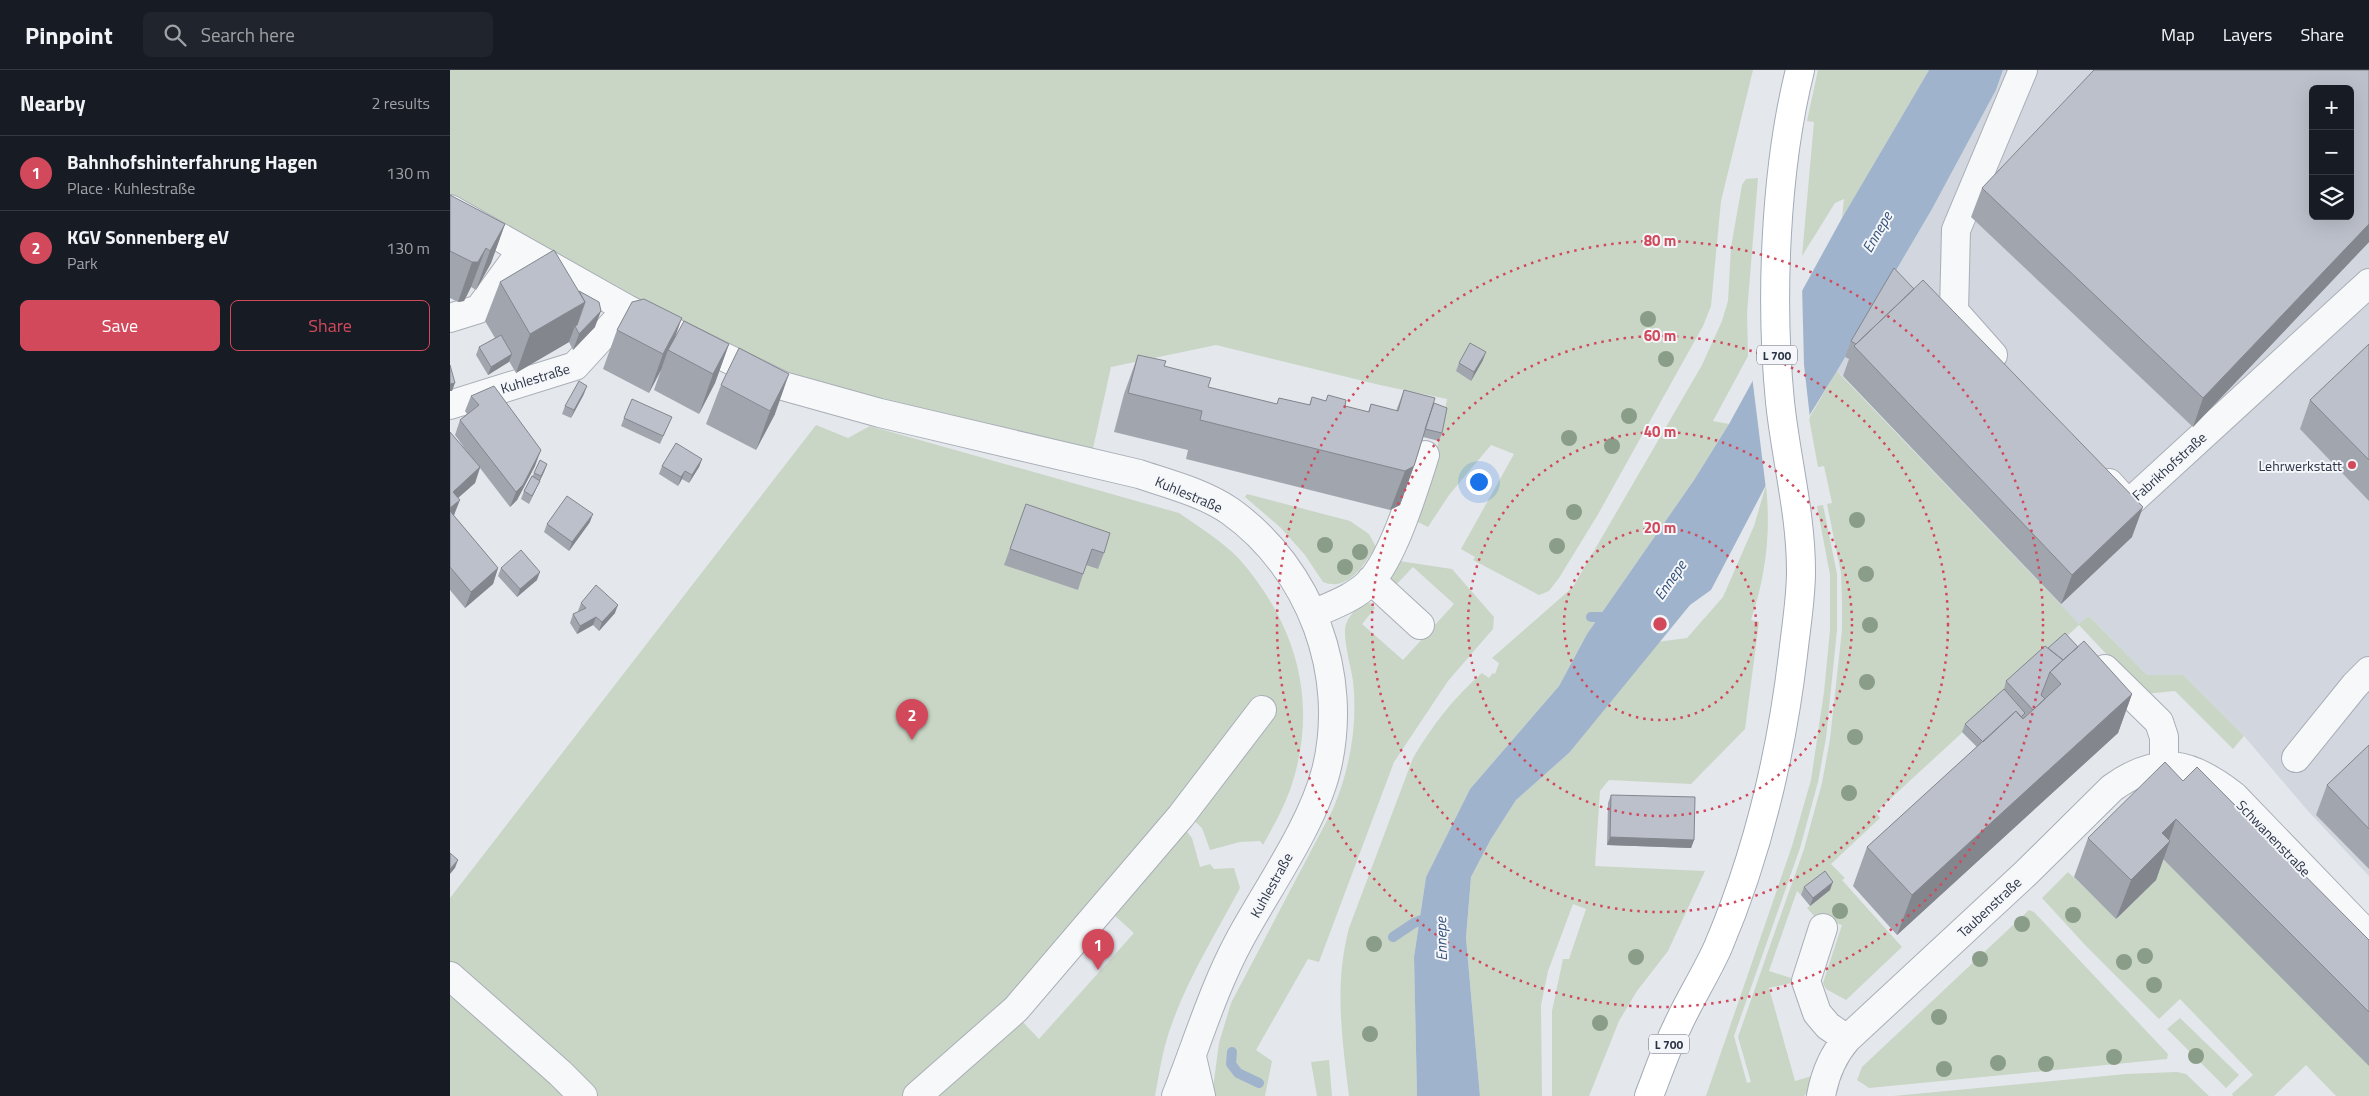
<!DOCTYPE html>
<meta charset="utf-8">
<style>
body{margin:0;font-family:"Titillium Web",sans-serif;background:#20242c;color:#f1f3f6}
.controls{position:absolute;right:15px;top:15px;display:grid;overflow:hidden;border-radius:8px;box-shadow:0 5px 20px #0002}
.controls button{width:45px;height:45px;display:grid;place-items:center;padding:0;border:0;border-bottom:1px solid #363941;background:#171b24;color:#f1f3f6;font:25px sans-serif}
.you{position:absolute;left:1028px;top:411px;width:18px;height:18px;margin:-12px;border:4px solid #fff;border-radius:50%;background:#1a73e8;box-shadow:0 0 0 8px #1a73e833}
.badge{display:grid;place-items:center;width:32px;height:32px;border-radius:50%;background:#d1495b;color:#fff;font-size:16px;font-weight:700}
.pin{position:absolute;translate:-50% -41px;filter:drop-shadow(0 1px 2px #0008)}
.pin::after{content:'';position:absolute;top:26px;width:18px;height:15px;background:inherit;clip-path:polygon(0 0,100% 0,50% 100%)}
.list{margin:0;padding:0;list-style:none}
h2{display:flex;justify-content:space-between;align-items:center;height:65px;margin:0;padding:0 20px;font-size:21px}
h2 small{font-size:16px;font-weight:400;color:#9ea1a6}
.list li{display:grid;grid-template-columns:32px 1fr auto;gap:15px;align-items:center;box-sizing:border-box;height:75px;padding:0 20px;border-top:1px solid #363941}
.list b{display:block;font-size:19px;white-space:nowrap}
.list p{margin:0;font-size:16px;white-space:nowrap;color:#9ea1a6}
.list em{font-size:16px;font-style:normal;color:#9ea1a6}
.actions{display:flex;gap:10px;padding:15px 20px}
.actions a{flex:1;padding:11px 0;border:1px solid #d1495b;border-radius:8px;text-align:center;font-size:18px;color:#d1495b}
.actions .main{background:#d1495b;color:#fff}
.icon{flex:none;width:28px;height:28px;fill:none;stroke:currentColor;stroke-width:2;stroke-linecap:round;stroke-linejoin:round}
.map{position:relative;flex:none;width:1919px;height:1026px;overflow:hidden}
header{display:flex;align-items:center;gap:30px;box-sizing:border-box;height:70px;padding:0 25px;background:#171b24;border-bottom:1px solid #363941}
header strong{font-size:24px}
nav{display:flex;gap:28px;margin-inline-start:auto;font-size:18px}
.search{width:350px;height:45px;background:#20242c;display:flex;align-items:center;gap:12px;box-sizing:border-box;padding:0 18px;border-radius:8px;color:#9ea1a6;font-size:19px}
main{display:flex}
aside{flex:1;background:#171b24}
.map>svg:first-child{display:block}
</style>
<header>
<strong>Pinpoint</strong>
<div class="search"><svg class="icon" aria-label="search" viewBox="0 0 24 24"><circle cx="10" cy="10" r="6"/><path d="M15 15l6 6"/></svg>Search here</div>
<nav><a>Map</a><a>Layers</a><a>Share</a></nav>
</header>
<main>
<aside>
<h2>Nearby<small>2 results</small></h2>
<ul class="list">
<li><span class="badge">1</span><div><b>Bahnhofshinterfahrung Hagen</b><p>Place · Kuhlestraße</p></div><em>130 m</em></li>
<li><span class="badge">2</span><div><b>KGV Sonnenberg eV</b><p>Park</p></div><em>130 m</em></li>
</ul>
<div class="actions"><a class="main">Save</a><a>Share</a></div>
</aside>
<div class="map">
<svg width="1919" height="1026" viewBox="0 0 1919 1026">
<rect width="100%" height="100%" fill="#e4e7ec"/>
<path fill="#d2d6de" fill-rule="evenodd" d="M1553,0H1919V806L1858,741L1794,666L1733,605H1697L1639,546L1629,555L1393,306L1387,301L1482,139L1546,20ZM1863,19H1900V146H1863Z"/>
<path fill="#c9d6c5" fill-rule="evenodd" d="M0,0H1303L1271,131L1261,236L1253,256L1147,446L1109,508L1099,521L1089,525L1023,490L1025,487L1011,479L1064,384L1041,375L999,425L978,457L962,449L985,389L997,329L930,315L766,275L661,297L640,392L333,316L0,139Z
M1368,0H1479L1392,148L1394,129L1385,133L1352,186L1364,52L1357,51Z
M1308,108L1297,243L1298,286L1263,351L1279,354L1244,410L1137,564L1109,616L1020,719L976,807L964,887L967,1026H899C892,968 884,915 899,858L963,688C981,657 1005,626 1032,603L1039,608L1043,603L1045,604L1049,593L1042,588L1123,517L1252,295L1272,251L1278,231L1281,177L1292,115L1296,109Z
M1387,301L1629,554L1639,546L1697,605H1733L1794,666L1783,679L1725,621L1694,624L1629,555L1426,742L1430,748L1381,794L1395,808L1392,810L1452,877L1396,930L1376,919L1373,913L1392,855L1365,847L1357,838L1380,820L1372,809L1351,825L1347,821L1319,901L1341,908V913L1319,918L1345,1011L1362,1006L1363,1015L1354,1026H1256L1342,776L1361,710L1374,622L1380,560V505L1367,436L1373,435L1387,504V560L1376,668L1368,712L1350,778L1284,966L1297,1013L1301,1012L1288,967L1354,779L1372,713L1380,669L1392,560V532L1391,503L1377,434L1382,433L1374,396L1368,397L1359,348Z
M366,355L398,368L420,356L729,443C753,460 779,475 797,498C850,564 868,639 840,720C833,739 823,757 813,775L810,771L790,772L760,780L752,758L742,749L734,758L742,768L750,797L760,794L764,799L784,798L790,818C765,865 736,911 719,962C712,983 709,1005 705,1026H0V828ZM664,845L684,863L589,969L570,949Z
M1316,415C1321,462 1316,505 1301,550L1309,552L1295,659L1241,714L1159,710L1150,721L1145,796L1255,801L1218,881L1187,921L1169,951L1139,1026H1102V941L1113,889H1119L1136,839L1123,834L1098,901L1091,935L1092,1026H1030L1016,868L1021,807L1041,769L1066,730L1119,683L1207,572L1237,568L1273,527L1304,456Z
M797,424L900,451L919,464L926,477C913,495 899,522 873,512L855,485L831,458L795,427Z
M949,491L1002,499L1044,547L1043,559L998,611L944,692L869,892L858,889L806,980L822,991L815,1026H762L769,973L781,933L883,739C900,699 908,654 903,611C901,596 892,568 896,554C899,546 906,539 912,533H920L925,538L912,554L953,590L1004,534L963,497L944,517L941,514V503Z
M1712,788L1919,995V1026H1886L1856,995L1824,1026H1783L1782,1024L1803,1005L1730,929L1709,949L1636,876L1592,828L1618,802L1667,849Z
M1579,840L1584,842L1718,984L1717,989L1419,1018L1407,1010L1412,997Z
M1730,948L1789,1005L1776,1018L1717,959Z
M879,990L882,1026H867L861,992Z
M1727,1002L1736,1004L1759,1026H1443L1676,1004Z"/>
<path fill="#9fb4cc" d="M1479,0H1553L1546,20L1482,139L1387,301L1316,415L1261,520L1240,535L1119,683L1066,730L1041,769L1021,807L1016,868L1030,1026H967L964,887L976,807L1020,719L1109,616L1137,564L1244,410L1279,354L1392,148Z"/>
<path fill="#e4e7ec" d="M1352,215L1354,295L1360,348L1316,419L1302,306Z"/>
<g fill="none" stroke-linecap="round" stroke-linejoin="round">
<path stroke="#9fb4cc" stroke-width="10" d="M1141,547H1162
M943,867L964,853L982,846
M782,982L781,994L788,1003L809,1013"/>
<g stroke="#a9aeb7" stroke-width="30">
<path id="minor" d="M0,139L177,239L333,316L430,343L689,404C719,414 754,423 780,441C861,499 900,605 876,701C862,756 817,819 790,869C763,919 747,974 726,1026
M0,248L29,239L72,180
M1543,285L1504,241L1506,160L1573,0
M0,335L125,296L177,239
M1659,413L1678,434L1919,213
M921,510L970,555
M863,544C883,535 904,528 920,512C944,486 964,419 975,385
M1655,599L1709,652L1714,667V697
M1846,688L1905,615L1919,601
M1373,858L1356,911L1367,943L1378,956L1397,969
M0,906L110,1003L133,1026
M742,987L751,1026
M467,1026L566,939L731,746L812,640
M1371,1026C1375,1004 1382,986 1397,969L1576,803L1662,718C1709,684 1741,692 1784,726L1919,866"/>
</g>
<g stroke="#a3abb8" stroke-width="30">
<path id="major" d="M1199,1026C1208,1003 1216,979 1227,957C1239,930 1256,904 1268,877C1308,783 1331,686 1343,585C1346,557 1351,529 1351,501C1351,444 1336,389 1330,332C1320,230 1325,100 1350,0"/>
</g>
<use href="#minor" stroke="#f7f8fa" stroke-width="28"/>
<use href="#major" stroke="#fff" stroke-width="28"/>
</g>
<g fill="#899d89">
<circle cx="1198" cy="249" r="8"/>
<circle cx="1216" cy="289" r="8"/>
<circle cx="1179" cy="346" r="8"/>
<circle cx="1119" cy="368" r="8"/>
<circle cx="1162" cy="376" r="8"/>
<circle cx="1124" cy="442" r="8"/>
<circle cx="1407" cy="450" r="8"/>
<circle cx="875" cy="475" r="8"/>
<circle cx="1107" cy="476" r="8"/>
<circle cx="910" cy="482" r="8"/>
<circle cx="895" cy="497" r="8"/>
<circle cx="1416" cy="504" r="8"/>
<circle cx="1420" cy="555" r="8"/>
<circle cx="1417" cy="612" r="8"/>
<circle cx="1405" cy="667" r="8"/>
<circle cx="1399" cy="723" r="8"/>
<circle cx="1390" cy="841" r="8"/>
<circle cx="1623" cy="845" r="8"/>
<circle cx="1572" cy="854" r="8"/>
<circle cx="924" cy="874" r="8"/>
<circle cx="1695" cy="886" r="8"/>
<circle cx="1186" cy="887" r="8"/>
<circle cx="1530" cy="889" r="8"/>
<circle cx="1674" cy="892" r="8"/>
<circle cx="1704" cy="915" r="8"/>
<circle cx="1489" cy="947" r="8"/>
<circle cx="1150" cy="953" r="8"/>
<circle cx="920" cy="964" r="8"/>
<circle cx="1746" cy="986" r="8"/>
<circle cx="1664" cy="987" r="8"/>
<circle cx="1548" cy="993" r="8"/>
<circle cx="1596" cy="994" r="8"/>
<circle cx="1494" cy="999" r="8"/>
</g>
<path fill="#a1a5ae" d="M1919,0V172L1743,357L1521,147L1532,118Z
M0,125L55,154L41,193L26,220L21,217L14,231L8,232L0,228Z
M50,212L145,257L123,280L119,272L66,303L59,291L38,305L26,285L29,277L45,268L35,251Z
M167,260L224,269L279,274L265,313L249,344L204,320L211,300L199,323L153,299Z
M1401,271L1682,467L1611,534L1393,306L1399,289L1395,287Z
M1919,274V431L1850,359L1860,330Z
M688,285L758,317L827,334L829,328L859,335L862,327L876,331L878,325L895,336L918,342L921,334L946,341L954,320L984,333L992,363L989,371L973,367L964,396L950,435L940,440L736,389L738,380L664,362L674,324Z
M1033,290L1021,311L1006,301L1009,293Z
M271,315L325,344L306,380L256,354Z
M134,324L121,348L112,344L115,336Z
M21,326L85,396L67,430L60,437L30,398L25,413L8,428L4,446L48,498L43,514L15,538L0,520V362L18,383L5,365L10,350L17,344L15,341Z
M222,347L210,374L171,356L174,348Z
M252,389L249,397L239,413L232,409L228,416L209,404L212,396Z
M97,394L94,402L79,434L71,429L74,421L84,403Z
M576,434L654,483L648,499L636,495L628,520L554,495Z
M140,452L119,481L94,462L97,454Z
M51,498L87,510L67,527L48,506Z
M131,533L165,543L149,561L143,555L127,564L120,553L123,544L129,542L128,541Z
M1628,577L1682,624L1668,663L1447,865L1403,816L1417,777L1527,677L1512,662L1515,654L1554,619L1556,611L1598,578Z
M1919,675V799L1866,745L1877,715Z
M1733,711L1919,870V996L1713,789L1706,810L1666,849L1624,807L1638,768Z
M1161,725L1244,770L1241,778L1157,775L1158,733Z
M1354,817L1380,820L1360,836L1351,825Z"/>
<path fill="#83868d" d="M55,154L41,193L26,220L40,181Z
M1919,154V172L1743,357L1753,328Z
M36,178L21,217L14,231L8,232L22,192Z
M135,232L126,258L125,256L119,272L66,303L80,264Z
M151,241L145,257L123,280L129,264Z
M232,248L220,281L218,280L211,300L199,323L213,284Z
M279,274L265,313L249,344L263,304Z
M1036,282L1033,290L1021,311L1024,302Z
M62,284L59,292L38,305L41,297Z
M339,304L325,344L306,380L320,341Z
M5,313L2,321H0V314Z
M137,316L134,324L121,348L124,340Z
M91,380L85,396L67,430L60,437L66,422Z
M252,389L249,397L239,413L242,405Z
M97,394L94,402L79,434L91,406Z
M964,396L950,435L940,440L955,401Z
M30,397L25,413L0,435L3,422Z
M235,401L232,409L228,416L231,407Z
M10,430L4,445L0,449V438Z
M1693,437L1682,467L1611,534L1622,505Z
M143,444L140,452L119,481L122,472Z
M48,498L43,514L15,538L21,522Z
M90,502L87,510L67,527L70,519Z
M168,535L165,543L149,561L152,552Z
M146,547L143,555L127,564L130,556Z
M1682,624L1668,663L1447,865L1462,825Z
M1726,749L1718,773L1720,771L1706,810L1666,849L1681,810L1712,763Z
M1160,767L1244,770L1241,778L1157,775Z
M8,790L5,798L0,804V799Z
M1383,812L1380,820L1360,836L1363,828Z"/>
<path fill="#bbc0ca" stroke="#83868d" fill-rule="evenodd" d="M1644,0H1919V154L1753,328L1532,118ZM1863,19H1900V146H1863Z
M0,125L55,154L40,181L36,178L28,192H22L0,181Z
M104,180L135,232L80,264L50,212Z
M1444,198L1464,219L1406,274L1401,271Z
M1473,210L1693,437L1622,505L1404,276Z
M129,221L149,232L151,241L129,264L125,256L127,255L135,232Z
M194,229L232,248L213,284L167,260L182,232Z
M234,251L279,274L263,304L218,280Z
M51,265L62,284L41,297L29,277Z
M1020,273L1036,282L1024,302L1009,293Z
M1919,274V390L1860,330Z
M289,278L339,304L320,341L271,315Z
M688,285L716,291L714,296L761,308L758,317L827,334L829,328L860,335L862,327L876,331L878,325L896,330L895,336L919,342L921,334L948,341L954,320L985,328L964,396L955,401L750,350L752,341L678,323Z
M0,295L5,313L0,314Z
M129,311L137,316L124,340L115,336Z
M44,316L91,380L73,415L66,422L10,350L29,335L21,326Z
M182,329L222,347L213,366L174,348Z
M984,333L997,338L992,363L975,359Z
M0,362L30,397L3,422L10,430L0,438Z
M226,373L252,389L242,405L235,401L231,407L212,396Z
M90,390L97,394L91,406L84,403Z
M82,406L90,411L82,426L74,421Z
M117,426L143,444L122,472L97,454Z
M576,434L660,463L654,483L642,479L633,504L560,479Z
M0,441L48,498L21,522L0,497Z
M71,480L90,502L70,519L51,498Z
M146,515L168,535L152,552L146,547L130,556L123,544L136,538L131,533Z
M1615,563L1628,577L1613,590L1598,578Z
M1634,571L1682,624L1462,825L1417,777L1566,641L1573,649L1611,614L1600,602Z
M1595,576L1613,590L1600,602L1591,625L1595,629L1583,640L1556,611Z
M1554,619L1575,643L1571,647L1566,641L1533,672L1515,654Z
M1919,675V759L1877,715Z
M1715,692L1733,711L1747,697L1919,870V942L1726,749L1712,763L1720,771L1681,810L1638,768Z
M1161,725L1245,727L1244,770L1160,767Z
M0,783L8,790L0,799Z
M1375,801L1383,812L1363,828L1354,817Z"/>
<g fill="none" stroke="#d1495b" stroke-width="2.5" stroke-dasharray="2.5 5">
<circle cx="1210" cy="554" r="96"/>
<circle cx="1210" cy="554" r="192"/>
<circle cx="1210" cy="554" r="288"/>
<circle cx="1210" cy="554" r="383"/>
</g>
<circle fill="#d1495b" stroke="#f4f6f9" stroke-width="2" cx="1902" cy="395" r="5"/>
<g text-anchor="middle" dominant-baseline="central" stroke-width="4" stroke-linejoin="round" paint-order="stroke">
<g fill="#f4f6f9" stroke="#676e7b" stroke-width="1">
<rect x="1307" y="275.5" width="40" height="19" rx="4"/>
<rect x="1199" y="964.5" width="40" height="19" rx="4"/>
</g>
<g font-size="12" font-weight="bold" fill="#2b3445">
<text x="1327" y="285">L 700</text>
<text x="1219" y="974">L 700</text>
</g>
<g font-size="14" fill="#2b3445" stroke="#f4f6f9">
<text transform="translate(85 308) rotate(-17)">Kuhlestraße</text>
<text transform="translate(1719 396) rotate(-42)">Fabrikhofstraße</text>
<text transform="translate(739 424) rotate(23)">Kuhlestraße</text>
<text transform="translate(1824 768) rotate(46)">Schwanenstraße</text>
<text transform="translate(821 815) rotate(-61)">Kuhlestraße</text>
<text transform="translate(1539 837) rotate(-43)">Taubenstraße</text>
</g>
<g font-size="14" fill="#2b3445" stroke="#f4f6f9" text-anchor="end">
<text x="1892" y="395">Lehrwerkstatt</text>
</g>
<g font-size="15" font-style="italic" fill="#34527a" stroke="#f4f6f9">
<text transform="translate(1427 162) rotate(-60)">Ennepe</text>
<text transform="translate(1220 510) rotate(-55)">Ennepe</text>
<text transform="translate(991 869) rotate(-91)">Ennepe</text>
</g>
</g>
<circle cx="1210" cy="554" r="8" fill="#d1495b" stroke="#f4f6f9" stroke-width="2.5"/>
<g font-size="15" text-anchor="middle" font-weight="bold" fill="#d1495b" stroke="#f4f6f9" stroke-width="4" stroke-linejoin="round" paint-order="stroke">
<text x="1210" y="176">80 m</text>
<text x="1210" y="271">60 m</text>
<text x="1210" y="367">40 m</text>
<text x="1210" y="463">20 m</text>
</g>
</svg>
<div class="controls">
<button>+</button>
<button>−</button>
<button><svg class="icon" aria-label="layers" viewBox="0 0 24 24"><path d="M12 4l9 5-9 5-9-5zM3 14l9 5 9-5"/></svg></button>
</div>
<div class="you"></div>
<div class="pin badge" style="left:648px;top:900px">1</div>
<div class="pin badge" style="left:462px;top:670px">2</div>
</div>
</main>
